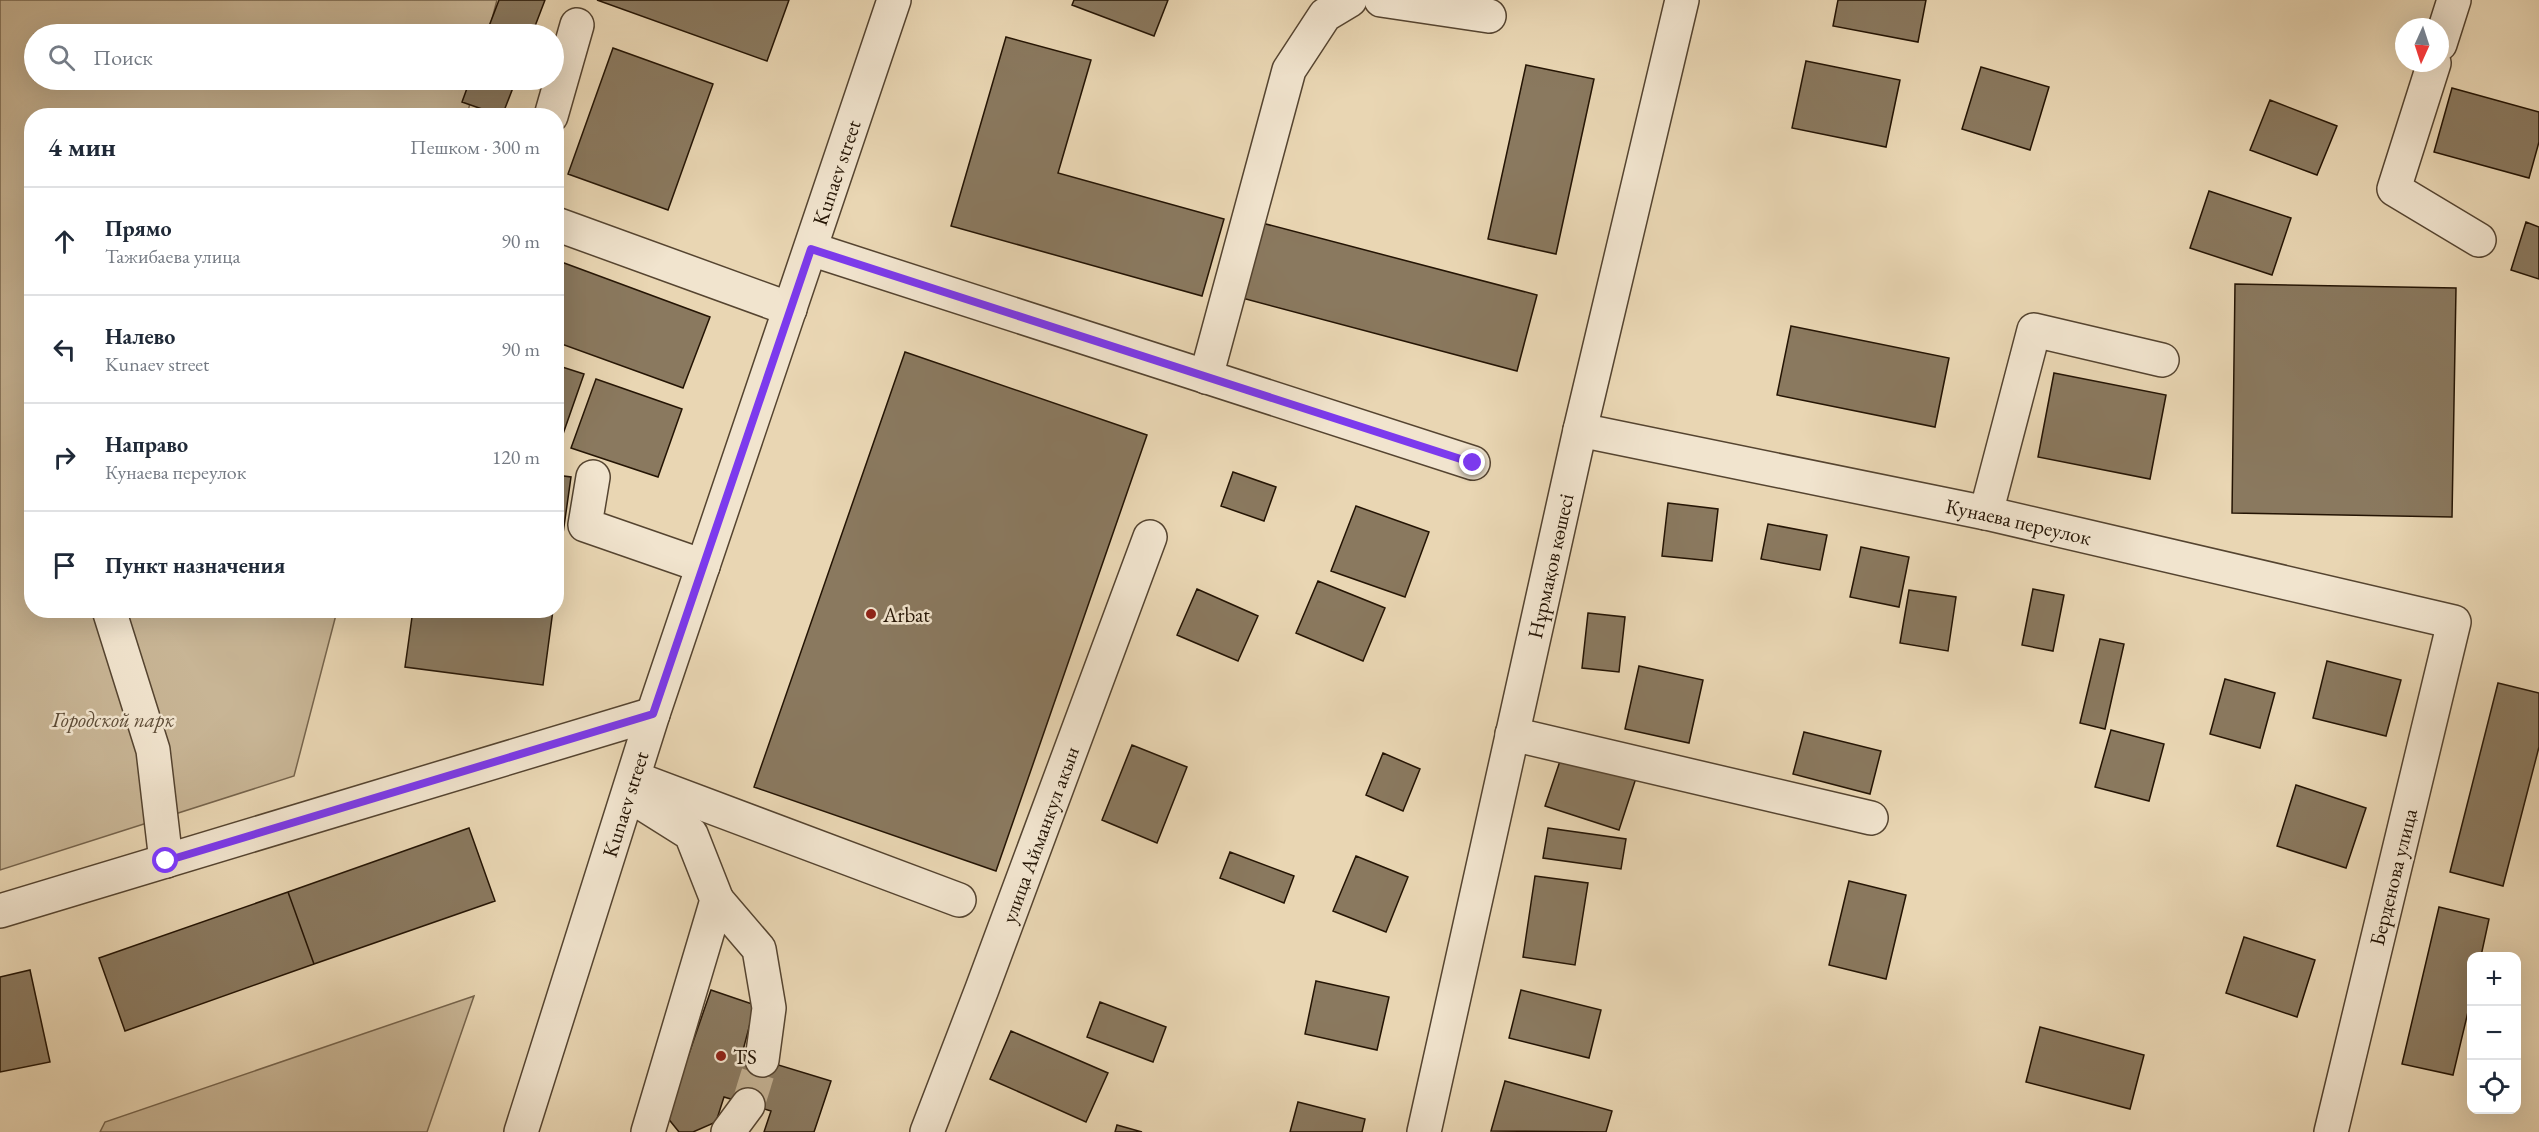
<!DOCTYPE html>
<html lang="ru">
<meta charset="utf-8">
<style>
body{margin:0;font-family:"EB Garamond",serif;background:#f2f2f3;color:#1f2937}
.controls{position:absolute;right:18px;bottom:18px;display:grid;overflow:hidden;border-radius:12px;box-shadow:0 6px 24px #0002}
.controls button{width:54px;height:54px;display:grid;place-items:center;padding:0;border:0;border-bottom:2px solid #e0e1e3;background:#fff;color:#1f2937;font:30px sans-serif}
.compass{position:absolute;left:2395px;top:18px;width:54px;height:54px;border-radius:50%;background:#fff;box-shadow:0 6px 24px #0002;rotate:183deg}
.stop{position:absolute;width:18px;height:18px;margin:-14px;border:4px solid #7c3aed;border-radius:50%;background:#fff}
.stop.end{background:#7c3aed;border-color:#fff;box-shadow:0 2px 6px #0008}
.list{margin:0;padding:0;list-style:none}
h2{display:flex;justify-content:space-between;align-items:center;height:78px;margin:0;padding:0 24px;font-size:26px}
h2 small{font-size:20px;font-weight:400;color:#747a83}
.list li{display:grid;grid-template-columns:39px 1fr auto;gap:18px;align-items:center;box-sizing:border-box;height:108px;padding:0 24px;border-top:2px solid #e0e1e3}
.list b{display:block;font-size:22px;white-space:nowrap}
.list p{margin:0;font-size:20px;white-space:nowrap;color:#747a83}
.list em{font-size:20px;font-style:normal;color:#747a83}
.icon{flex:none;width:33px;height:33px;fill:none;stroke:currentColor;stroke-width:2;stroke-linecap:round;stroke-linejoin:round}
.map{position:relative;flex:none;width:2539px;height:1132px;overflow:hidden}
.search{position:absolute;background:#fff;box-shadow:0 6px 24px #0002;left:24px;top:24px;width:540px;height:66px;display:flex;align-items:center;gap:15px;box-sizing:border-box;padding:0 21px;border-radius:33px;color:#747a83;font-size:22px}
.panel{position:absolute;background:#fff;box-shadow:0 6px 24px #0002;left:24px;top:108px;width:540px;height:510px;border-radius:24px}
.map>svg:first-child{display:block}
</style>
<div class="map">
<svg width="2539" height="1132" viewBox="0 0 2539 1132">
<rect width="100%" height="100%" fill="#e9d6b3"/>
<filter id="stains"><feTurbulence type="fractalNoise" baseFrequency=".00333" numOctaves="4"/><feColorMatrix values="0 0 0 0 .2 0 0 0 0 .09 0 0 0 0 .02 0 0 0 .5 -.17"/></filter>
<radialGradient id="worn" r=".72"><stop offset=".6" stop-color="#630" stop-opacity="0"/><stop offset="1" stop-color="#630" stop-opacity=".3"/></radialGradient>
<path fill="#c8b595" stroke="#76644c" stroke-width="1.5" d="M0,0H497L488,34H34V80H476L467,115L32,116V610L337,611L294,776L0,870Z
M474,996L427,1132H100L105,1122Z"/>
<path fill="#8a795f" stroke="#241404" stroke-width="1.5" d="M499,0H545L532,34H486Z
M597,0H789L767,61Z
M1074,0H1168L1154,36L1072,5Z
M1838,0H1926L1918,42L1833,26Z
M1006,37L1091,60L1058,173L1224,219L1202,296L951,226Z
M613,48L713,84L668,210L568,174Z
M1806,61L1900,80L1886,147L1792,128Z
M1526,65L1594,79L1556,254L1488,239Z
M1981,67L2049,87L2030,150L1962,129Z
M470,80H516L502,116L462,102Z
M2452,88L2539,112V142L2529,178L2434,152Z
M2270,100L2337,126L2317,175L2250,150Z
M2209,191L2291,218L2272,275L2190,248Z
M2526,222L2539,227V279L2511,270Z
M1262,223L1537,295L1517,371L1242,298Z
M556,260L710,317L683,388L556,342Z
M2235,284L2456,288L2452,517L2232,513Z
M1791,326L1949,358L1935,427L1777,395Z
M905,352L1147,435L996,871L754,787Z
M556,365L584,374L563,434L556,432Z
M2054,373L2166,395L2150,479L2038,457Z
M596,379L682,409L658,477L571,448Z
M1233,472L1276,487L1264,521L1221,506Z
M556,475L571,477L556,583Z
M1668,503L1718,509L1712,561L1662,556Z
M1356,506L1429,532L1405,597L1331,571Z
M1768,524L1827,535L1820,570L1761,559Z
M1861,547L1909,557L1899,607L1850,597Z
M1318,581L1385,608L1363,661L1296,633Z
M1197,589L1258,616L1238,661L1177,635Z
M2033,589L2064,595L2053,651L2022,645Z
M1909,590L1956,597L1948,651L1900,643Z
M413,610H553L543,685L405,667Z
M1588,613L1625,617L1619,672L1582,668Z
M2100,639L2124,644L2105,729L2080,723Z
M2327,661L2401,680L2386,736L2313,718Z
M1639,666L1703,680L1689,743L1625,729Z
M2225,679L2275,693L2260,748L2210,734Z
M2498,683L2539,693V747L2503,886L2450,872Z
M2111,730L2164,744L2149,801L2095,787Z
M1804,732L1881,751L1870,794L1793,774Z
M1132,745L1187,767L1157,843L1102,820Z
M1383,753L1420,769L1403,811L1366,795Z
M1562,755L1636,778L1619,830L1545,806Z
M2296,785L2366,808L2346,868L2277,846Z
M469,828L495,901L314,964L288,892Z
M1548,828L1626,839L1621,869L1543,858Z
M1230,852L1294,876L1284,903L1220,878Z
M1356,856L1408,877L1386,932L1333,911Z
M1535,876L1588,883L1575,965L1523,957Z
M1849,881L1906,895L1886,979L1829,965Z
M288,892L314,964L125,1031L99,958Z
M2439,907L2489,919L2481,956H2472V995L2453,1075L2402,1064Z
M2244,937L2315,960L2297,1017L2226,993Z
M30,970L50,1062L0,1072V977Z
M1316,981L1389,997L1377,1050L1305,1034Z
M711,990L755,1005L742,1054L831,1081L814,1132H764L771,1111L724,1097L716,1122L693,1132H679L667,1117Z
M1521,990L1601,1010L1589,1058L1509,1038Z
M1100,1002L1166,1027L1153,1062L1087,1037Z
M2040,1027L2144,1055L2130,1109L2026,1082Z
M1011,1031L1108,1073L1086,1122L990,1079Z
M1505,1081L1612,1111L1606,1132L1491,1131Z
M1298,1102L1365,1119L1362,1132H1290Z
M1117,1125L1142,1132H1115Z"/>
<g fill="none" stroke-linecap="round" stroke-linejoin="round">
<path stroke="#c2af90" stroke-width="33" stroke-dasharray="33 16" stroke-linecap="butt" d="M748,1105L762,1060"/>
<g stroke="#554430" stroke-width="36">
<g id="minor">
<path d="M1381,0L1489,16"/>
<path d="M2440,44L2454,0"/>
<path d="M2434,63L2394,189L2479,240"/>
<path d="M551,116L577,25"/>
<path d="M556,224L790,309"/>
<path d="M811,249L1473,463"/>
<path d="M1206,377L1289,70L1325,15L1350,0"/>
<path id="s1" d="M1580,430L1986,513L2454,622L2331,1132"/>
<path d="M593,477L585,525L703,566"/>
<path d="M1986,513L2034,330L2162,360"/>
<path d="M109,610L153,750L166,861"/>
<path d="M1512,734L1871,818"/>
<path d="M634,778L959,900"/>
<path d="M629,795L691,834L717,900L648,1132"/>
<path d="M717,900L759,949L769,1008L762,1060"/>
<path d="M0,911L653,714"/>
<path id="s2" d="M521,1132L653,714L894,0"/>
<path d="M728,1132L748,1105"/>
<path id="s3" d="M927,1132L982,989L1150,537"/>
<path id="s4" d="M1424,1132L1580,430L1682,0"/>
</g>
</g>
<use href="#minor" stroke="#f1e4ce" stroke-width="33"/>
</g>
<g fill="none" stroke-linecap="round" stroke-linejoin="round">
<path stroke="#7c3aed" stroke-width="8" d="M166,861L653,714L811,249L1473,463"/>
</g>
<g fill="#8f2418" stroke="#f1e4ce" stroke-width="2">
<circle cx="871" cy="614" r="6"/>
<circle cx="721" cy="1056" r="6"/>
</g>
<g text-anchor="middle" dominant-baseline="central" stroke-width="5" stroke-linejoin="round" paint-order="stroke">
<g font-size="21" fill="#241404" stroke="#f1e4ce">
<text stroke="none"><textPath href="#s2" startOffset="1010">Kunaev street</textPath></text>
<text stroke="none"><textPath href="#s1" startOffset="448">Кунаева переулок</textPath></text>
<text stroke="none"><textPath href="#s4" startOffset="580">Нұрмақов көшесі</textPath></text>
<text stroke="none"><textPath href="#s2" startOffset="344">Kunaev street</textPath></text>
<text stroke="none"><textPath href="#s3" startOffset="318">улица Айманкул акын</textPath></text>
<text transform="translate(2393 877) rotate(-76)">Берденова улица</text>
</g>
<g font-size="21" fill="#241404" stroke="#f1e4ce" text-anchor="start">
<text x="883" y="614">Arbat</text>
<text x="733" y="1056">TS</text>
</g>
<g font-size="21" font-style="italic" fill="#5d4c37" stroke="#f1e4ce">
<text x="113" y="719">Городской парк</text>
</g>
</g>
<rect width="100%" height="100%" filter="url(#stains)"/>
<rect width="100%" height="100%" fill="url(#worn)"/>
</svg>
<div class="controls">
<button>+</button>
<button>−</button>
<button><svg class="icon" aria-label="locate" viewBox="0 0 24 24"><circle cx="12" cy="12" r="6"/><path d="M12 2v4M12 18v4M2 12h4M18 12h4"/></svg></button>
</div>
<svg class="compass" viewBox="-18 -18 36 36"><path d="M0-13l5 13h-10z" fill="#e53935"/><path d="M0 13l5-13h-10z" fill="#747a83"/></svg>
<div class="stop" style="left:166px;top:861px"></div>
<div class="stop end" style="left:1473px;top:463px"></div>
<div class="search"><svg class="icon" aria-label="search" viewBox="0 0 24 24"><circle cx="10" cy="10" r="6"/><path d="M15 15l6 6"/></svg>Поиск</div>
<section class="panel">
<h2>4 мин<small>Пешком · 300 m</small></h2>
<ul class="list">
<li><svg class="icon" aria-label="ahead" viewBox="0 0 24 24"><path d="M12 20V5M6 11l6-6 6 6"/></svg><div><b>Прямо</b><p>Тажибаева улица</p></div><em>90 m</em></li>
<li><svg class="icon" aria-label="left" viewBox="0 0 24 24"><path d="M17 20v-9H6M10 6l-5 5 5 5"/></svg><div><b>Налево</b><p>Kunaev street</p></div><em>90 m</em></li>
<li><svg class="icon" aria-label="right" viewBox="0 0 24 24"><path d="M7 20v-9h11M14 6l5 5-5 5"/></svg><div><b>Направо</b><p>Кунаева переулок</p></div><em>120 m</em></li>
<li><svg class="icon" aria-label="arrive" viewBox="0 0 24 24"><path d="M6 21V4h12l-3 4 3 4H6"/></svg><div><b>Пункт назначения</b></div></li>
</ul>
</section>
</div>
